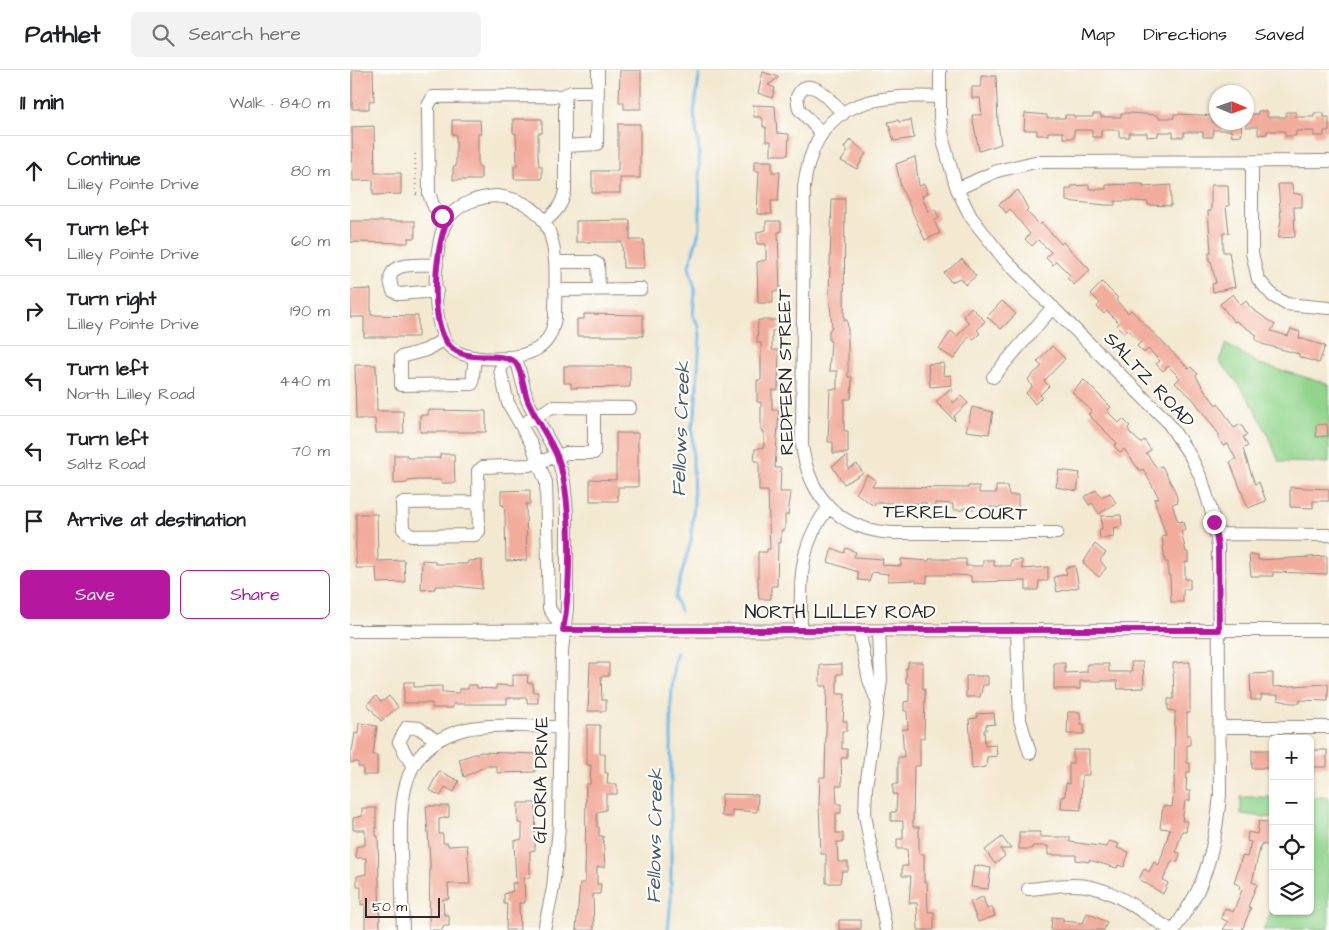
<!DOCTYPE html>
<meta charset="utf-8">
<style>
body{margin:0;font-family:"Architects Daughter",sans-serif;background:#f2f2f2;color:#202124}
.controls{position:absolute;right:15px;bottom:15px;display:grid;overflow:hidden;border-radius:8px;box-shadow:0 1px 4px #0004}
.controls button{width:45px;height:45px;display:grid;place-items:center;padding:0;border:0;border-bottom:1px solid #e0e0e0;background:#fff;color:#202124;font:25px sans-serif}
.compass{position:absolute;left:859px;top:15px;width:45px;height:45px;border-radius:50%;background:#fff;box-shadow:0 1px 4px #0004;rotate:92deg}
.scale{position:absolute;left:15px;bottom:12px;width:75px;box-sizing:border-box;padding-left:5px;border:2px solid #2b2b2b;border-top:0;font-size:14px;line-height:18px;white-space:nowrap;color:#2b2b2b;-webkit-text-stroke:4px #fdfcf7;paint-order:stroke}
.stop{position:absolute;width:15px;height:15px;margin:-11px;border:4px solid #b5179e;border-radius:50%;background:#fff}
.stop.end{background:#b5179e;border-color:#fff;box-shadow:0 1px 5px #0008}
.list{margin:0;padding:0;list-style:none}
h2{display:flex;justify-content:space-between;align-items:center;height:65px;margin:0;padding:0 20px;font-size:21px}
h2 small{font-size:16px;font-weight:400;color:#757577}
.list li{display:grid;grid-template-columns:32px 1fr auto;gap:15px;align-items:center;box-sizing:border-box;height:70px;padding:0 20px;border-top:1px solid #e0e0e0}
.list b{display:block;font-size:19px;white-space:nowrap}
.list p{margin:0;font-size:16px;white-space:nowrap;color:#757577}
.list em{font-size:16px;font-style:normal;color:#757577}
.actions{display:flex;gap:10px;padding:15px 20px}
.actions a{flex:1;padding:11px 0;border:1px solid #b5179e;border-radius:8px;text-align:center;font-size:18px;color:#b5179e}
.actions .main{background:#b5179e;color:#fff}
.icon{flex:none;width:28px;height:28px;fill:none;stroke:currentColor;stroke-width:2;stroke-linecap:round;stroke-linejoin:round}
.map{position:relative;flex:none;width:979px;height:860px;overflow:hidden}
header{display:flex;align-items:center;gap:30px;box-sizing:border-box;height:70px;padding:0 25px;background:#fff;border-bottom:1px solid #e0e0e0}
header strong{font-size:24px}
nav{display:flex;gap:28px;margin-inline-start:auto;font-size:18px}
.search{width:350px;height:45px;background:#f2f2f2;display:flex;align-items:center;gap:12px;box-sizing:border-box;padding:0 18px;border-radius:8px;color:#757577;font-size:19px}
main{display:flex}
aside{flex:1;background:#fff}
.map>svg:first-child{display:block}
</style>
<header>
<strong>Pathlet</strong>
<div class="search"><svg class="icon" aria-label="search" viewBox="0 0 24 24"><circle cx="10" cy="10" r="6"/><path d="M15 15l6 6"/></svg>Search here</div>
<nav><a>Map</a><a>Directions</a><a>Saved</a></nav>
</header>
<main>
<aside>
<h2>11 min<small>Walk · 840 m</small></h2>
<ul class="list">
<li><svg class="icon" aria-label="ahead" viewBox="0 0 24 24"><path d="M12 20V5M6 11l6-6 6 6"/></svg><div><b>Continue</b><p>Lilley Pointe Drive</p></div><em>80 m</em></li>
<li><svg class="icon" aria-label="left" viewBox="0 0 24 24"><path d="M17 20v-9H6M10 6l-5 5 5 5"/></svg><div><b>Turn left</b><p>Lilley Pointe Drive</p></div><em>60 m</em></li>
<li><svg class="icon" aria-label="right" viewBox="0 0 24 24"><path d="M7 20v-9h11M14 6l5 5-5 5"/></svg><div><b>Turn right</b><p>Lilley Pointe Drive</p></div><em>190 m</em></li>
<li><svg class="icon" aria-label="left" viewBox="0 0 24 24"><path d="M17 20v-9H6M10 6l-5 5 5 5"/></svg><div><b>Turn left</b><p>North Lilley Road</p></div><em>440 m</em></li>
<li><svg class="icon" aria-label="left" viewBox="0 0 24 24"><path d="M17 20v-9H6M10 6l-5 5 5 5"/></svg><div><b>Turn left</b><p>Saltz Road</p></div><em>70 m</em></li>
<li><svg class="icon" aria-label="arrive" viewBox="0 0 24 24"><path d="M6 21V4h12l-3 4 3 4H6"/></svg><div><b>Arrive at destination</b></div></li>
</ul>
<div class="actions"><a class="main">Save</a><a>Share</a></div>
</aside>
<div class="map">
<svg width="979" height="860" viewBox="0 0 979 860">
<rect width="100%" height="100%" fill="#fdfcf7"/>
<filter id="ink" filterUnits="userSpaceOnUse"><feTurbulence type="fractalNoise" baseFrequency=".02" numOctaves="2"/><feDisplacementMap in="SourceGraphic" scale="10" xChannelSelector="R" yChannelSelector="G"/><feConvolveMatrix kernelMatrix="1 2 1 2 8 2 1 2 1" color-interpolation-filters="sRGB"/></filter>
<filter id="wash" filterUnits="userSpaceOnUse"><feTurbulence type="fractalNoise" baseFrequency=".0096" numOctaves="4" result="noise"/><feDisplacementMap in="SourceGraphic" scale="20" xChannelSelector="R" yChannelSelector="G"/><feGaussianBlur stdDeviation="1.12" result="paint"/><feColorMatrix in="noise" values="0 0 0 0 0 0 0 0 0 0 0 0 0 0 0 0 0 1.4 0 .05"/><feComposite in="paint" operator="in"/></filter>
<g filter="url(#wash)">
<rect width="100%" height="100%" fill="#f3e9d1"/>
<path fill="#91d58d" stroke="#5e805c" d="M876,274L909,294L979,314V393L929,392C913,351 899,324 869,291Z
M891,727H923V748L891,744Z
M960,727H979V859L913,860L923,837V841H960Z"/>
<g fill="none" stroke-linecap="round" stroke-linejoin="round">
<path stroke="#71bae9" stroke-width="3" d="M330,541L325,528L341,471L344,432L342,356L345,346L350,267L349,256L343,246L345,220L339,196L350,158L349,81L344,43L350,0
M318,860L321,829V633L324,591L327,583"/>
</g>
<g id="blocks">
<path fill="#f2ac9c" d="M2,0H23L24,31H19V39H2Z
M270,0H291V39H274V32H269Z
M413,2L429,7L418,15L425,18L422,28L408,23Z
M631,6H646L648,53L651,74L629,81L622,45H632L630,28H622V17H631Z
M403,35L425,36L427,63L439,64L438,85H421V71H416V57H413V49L410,47H404Z
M908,41H917V47H936V42H946V47H964V43H974V47H979V61H974V66H964V61H946V66H935V61H917V64L908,65V57H896V44H908Z
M675,43L697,45V48H715V45H724V47H743V44H751V47H771V43H779L808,45V48H824V44L851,45L862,46V52H891L892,65L881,66V60H863V67H853V62H834V67H823V62H808V66L797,67V63H779V67H769V60H751V67H742V60H724V68H713V62H698V65H687V60H674Z
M163,49H192V63H188V86L189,96H192V109H164V96H167L166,63H163Z
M102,50H130L131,64H128V97H131V110H103V97H106V64H102Z
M548,50L549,52L561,50L564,68L544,71L538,52Z
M268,54H290V108H270V123H242V101H268Z
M24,56L25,103H51V124L23,125V110L3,111L2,57Z
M500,69L516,83L507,99L491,91L498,81L494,78Z
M565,87L569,116L574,114L578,123L572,126L578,142L585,139L589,148L584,151L590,163L575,170L551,117L546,94Z
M404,91H422V102H430L428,131H421L422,144H407L409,101H404Z
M783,114H793V117L821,115V136L798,135V132L783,131H765V135H756L716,131V119H721V116L739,115V119H756V115Z
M928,114H942L943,123L952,125V137H944L945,167L928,168L931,150Z
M861,115H878L879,136H876L879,163H873V182H879L885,217L863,222L862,214L866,213L861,191H859V182H861L858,141H861Z
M668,120L678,139L676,141L690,155L692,153L711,174L713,172L740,200L724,215L717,208L720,205L706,191L703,195L696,188L701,182L688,170L682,176L675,169L680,164L660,139L656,143L649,134Z
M482,129H495L494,250H497L498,261V307H502L501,329H494V361H498V383H483V372H478L480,319H487V301H479L481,271H479V261L482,257L479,224Z
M280,150V170H294V198H273L272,172H226V151Z
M0,151H65V168H58V173L0,172Z
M416,151H431V162H428L430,221H423V233H408L407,192L416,190V174H407V162L416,160Z
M612,189L626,206L615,215L610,208L601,212L594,203Z
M752,212L768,228L766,230L778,243L781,240L839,299L841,297L848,304L846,306L854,319L866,335L868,333L884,358L891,354L897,365L893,367L898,376L893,379L898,394L905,414L909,412L916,431L898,438L880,392L886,389L878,374L873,376L868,367L870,366L843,329L825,313L830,308L818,296L813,301L806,294L810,291L798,279L794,283L787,276L791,272L777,259L774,263L767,256L769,253L757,241L754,244L747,237L750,233L741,224Z
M21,219V245L68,246V267H14V247H0V220Z
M883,224L891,235L896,231L901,238L925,255L921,261L938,266L941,259L950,262L949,268L975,276L969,293L949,287V284L912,274L905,269L907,265L886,251L884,252L870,234Z
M652,231L666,244L651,259L637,247Z
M621,237L635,251L627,260L630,263L623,270L619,266L604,289L589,279L601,261L607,266L619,253L613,246Z
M234,244L293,245V266H227V249H234Z
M408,250H429V260L422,261V280H429L428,320H422V340H429L425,398H431L430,422H441L438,445H435V460H431V473H428L427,516H421V529H409L408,515V482H417V479H420L418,421H409V391H404L405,379L414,377V361H411V332H407V310H411V273H407Z
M702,276L715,289L694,311L699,316L690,325L692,327L685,334L676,323L682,317L678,309L692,296L687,292Z
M594,293L593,306L601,305L602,315L580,317L578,294Z
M5,295H26L27,341H53L54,363H26L25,349H6Z
M214,296H280V317L221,318V313H214Z
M734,310L761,337L757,341L769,353L773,349L780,356L778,358L780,363L791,373L794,370L801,380L796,383L807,398L812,396L825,421L828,432L822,434L828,452L833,451L835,460L831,461L836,482H838V493L835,492V509H840V519H833V532H821L820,505H818V492H815L812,466L816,465L804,429L809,428L793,399L790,401L774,379L771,383L764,376L767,373L738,344L742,341L722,322Z
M602,317L603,333L611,326L618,333L604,346L605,351L586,332Z
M622,337L643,342L639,364L616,361Z
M78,340L136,341V362H70V345H78Z
M977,354L978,366L966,367V355Z
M266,363H288V417H268V431H240V409L266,410Z
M90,384H104L105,413H91V410H67L58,411L57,413L44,414V385H57V388H90Z
M498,386V399L507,394L513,403L494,414L482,396Z
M709,400L730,403L727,421L706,417Z
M517,405L526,410L522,417L618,418V416H629V423H646V416H657L659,425H668V439L640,437V440L613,438V440H603V434L585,433V440H576V433H559L558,439H549V433H525L524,436L506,423Z
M940,417L979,419V431H963V438L940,437Z
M180,420V434H176L177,490L156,491L155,446L154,435H151V421Z
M746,420L751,427L760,423L766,433L749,444L742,433L739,435L734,427Z
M6,444H27L28,491L54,490L55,512L27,513L26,498H6Z
M771,445L772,456L763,458L764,467L750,469L749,459H752L751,446Z
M745,474L756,483L750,490L756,498L749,507L733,493Z
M482,478L494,483L496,478L506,482L504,487L533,489L532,495L551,496V489L579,491V489H616V496H633V490H644V496H661V490H672V499L698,497V511H689L688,520H676V511L621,512V506L606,505H580L577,506V513L566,512V510L538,511V504L522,502L519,511L508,510V502L478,492Z
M899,485H908V490L977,486V504L923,502V506H901Z
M72,490L85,491V494H117L118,491L132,490V519L106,516H85V519L71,520Z
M725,496L729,517L707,522L704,507L717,504L715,498Z
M558,592H573V619H575L574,668H570V696H564L563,757H569V784H574V812H577L578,842H584V860H568L567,833H559L561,806H552V796H558L557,779H547V769H553V751H541V742H546L547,724H543V714H548V687H554L552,659H558L557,641H554V632L559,631V613H556V598H558Z
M781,592H793L794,618L768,619L767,611H730V619H704V593H715V603L737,602V594H759V602H782Z
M840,592V643H837V665H840V675H837V693H840V702H837L836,721H840V731H835L832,751H837L836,761H832L826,782L830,783L828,792L822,791L813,810L818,813L813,824L789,809L794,799L799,802L804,792L809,795L820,759L810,758L813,736L822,737L824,721L825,641L818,640V629H824L823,593Z
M240,593H259V606H251L252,630H256V641H238Z
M492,594V604H487V624H495L493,651H497V661H492V679H497V688H491L492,716H486L487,734H491V743H486V763H493V772H487L488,792H498V801H492L490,813H476V784H471L469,734L470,707H475L477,616H470V595Z
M923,603V617L978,614V631L950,630V633H941L928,630V625H911V630H901L900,604Z
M163,605H178L177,613H183V622H188V633H177V628H157V634H103V638H82V633H54V612H64V617L92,616V622L109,623V619H118V615H127V618L146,619V615L163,616Z
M616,606H638V615H633L630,627H616Z
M26,626L30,631H33L39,626L48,637L31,651L17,634Z
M718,642H730L731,654H734V664H717Z
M644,643L645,654L636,655V660H634L635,676L646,675L647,686L637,687L636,697L622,699L619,649L627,648V644Z
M9,653L27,656L23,685H27V705H13V697H8V692L0,693V681H2L5,663L8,664Z
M237,655H250V684H255V703H258L257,714H267V724H256V740L247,742V757H249V766H253L255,797H247V814H251L250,824H243L244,860H226L230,813H235L236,714H240L241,695H237Z
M723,680H739V705H732L731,740L711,739L712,726L715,727L716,713L719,714V693H723Z
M902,680H923V698H902Z
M960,680H977V697H960Z
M131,682L187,684V697H185V702L147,703V696H136L114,707L109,689Z
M89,701L109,711L104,722L95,717L91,726L79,720Z
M372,724L408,725L407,742L382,740V747L371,746Z
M168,733H186L185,780L180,781V807L174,808L175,833H169L170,860H156L157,834H154V824L163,821L162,813H166L164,771L172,769V753H168Z
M76,736H99V747L89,749V764H93V773H98V776L117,775L120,814H98L99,829H93L94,845H99V856H94L92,860H79L80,791Z
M12,738H26V766H28L30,860H15V834L11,835V817H7V806L16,804V788H6V777L15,775V760H3V748L12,746Z
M909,751L923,753V767L921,776L911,774L902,812L907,814L898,837L901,838L892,860H873L878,852L871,848L875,838L883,842L892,820L889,819L890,815L884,813L892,786L897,787L901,772L897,771L898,762L907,764Z
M669,762H690V767H720V772L757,777L759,771L769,774L767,778L779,782L774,797L768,795L767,798L739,790V792L726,790V785H698V776H682V779H669Z
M652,767L661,779H650L655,786L645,794L635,780Z
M624,795L641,798L638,819L621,817Z
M633,827L637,839L642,837L645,846L628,852L620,832Z
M737,843L757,852L754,860H701L702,847L713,848V851L733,853Z
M489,850H511V859L489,860Z"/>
</g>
</g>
<g filter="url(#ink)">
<use href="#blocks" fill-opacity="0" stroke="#8f8a7e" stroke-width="1"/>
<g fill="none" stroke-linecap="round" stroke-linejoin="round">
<g stroke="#8f8a7e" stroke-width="14">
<path id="minor" d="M590,0V48L594,74L607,119L621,147L654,189L817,351L841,387L852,410L864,450L868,477L870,725C867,757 862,790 848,820C841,834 832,847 824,860
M211,26L222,22H248
M590,27C518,24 464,33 454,117L452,375C459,427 489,460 543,463H707
M472,64L449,39L447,27C458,0 483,33 493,44
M216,76L247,74L248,0
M902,92V183L908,209L923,226L936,234L979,238
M607,119L647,101L685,92L979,91
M146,126C216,133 205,195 205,247C203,259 200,270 190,277C172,291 116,294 99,276C80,255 82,170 99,147C110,133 129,127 146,126Z
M97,151L84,137L79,124L78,36L83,27L211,26L215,31V121C212,135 206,142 195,151
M206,192H244L248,194L249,219
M87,195C68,195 30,189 43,221L49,224L87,221
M205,220L291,219
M94,269L76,280L51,287V315L122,314L125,287
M643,307L703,237
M179,350L202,337L280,338
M128,432L52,433L53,459L61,466L125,465L129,461L128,401L133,397L179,395L217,383H244V338
M866,464L979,465
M451,560C451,512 447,477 479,437
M509,560L519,610L527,631
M667,560L670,650L680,683
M0,561L979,560
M529,561L531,610L516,717L515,745L536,860
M870,657H979
M63,697L49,672L57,657L69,658L87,671
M678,819C692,818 707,815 721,815C761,814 789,841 821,860
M53,860C52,835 52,809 51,784C50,729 50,675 116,659C144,653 182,657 211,657
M194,860L203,818L209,757L212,580L217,538V442L214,412L207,385L177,330L168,295L158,287L150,300L158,333L181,373L196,412L199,538L213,560"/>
</g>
<path stroke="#8f8a7e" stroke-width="2" stroke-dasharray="1 4" stroke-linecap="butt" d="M65,84L66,124H68"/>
<use href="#minor" stroke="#fff" stroke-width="12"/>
</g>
</g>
<g fill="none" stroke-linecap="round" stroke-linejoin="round" filter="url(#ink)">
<path stroke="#b5179e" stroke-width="6" d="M92,146L97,151C85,178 76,264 106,281C125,292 148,281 165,292C173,301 173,320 178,331C186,350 199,367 207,386C223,426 221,518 213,560H869L868,477L864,452"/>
</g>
<g text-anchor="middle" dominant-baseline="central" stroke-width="4.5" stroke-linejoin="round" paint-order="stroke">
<g font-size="19" fill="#2b2b2b" stroke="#fdfcf7">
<text transform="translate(436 302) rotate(-91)">REDFERN STREET</text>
<text transform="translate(799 310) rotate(47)">SALTZ ROAD</text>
<text transform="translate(605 443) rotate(1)">TERREL COURT</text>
<text x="490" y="542">NORTH LILLEY ROAD</text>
<text transform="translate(191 710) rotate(-89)">GLORIA DRIVE</text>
</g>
<g font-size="20" font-style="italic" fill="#445d6e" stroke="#fdfcf7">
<text transform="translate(331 359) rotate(-88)">Fellows Creek</text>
<text transform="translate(305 766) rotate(-89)">Fellows Creek</text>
</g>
</g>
</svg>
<div class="controls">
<button>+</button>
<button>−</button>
<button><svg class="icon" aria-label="locate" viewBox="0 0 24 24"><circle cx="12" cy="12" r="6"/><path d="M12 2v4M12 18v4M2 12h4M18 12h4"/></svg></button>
<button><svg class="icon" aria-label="layers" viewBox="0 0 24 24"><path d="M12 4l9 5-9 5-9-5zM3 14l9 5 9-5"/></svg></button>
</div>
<svg class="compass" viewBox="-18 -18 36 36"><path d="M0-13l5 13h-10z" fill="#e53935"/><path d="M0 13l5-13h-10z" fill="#757577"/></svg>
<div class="scale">50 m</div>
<div class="stop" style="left:92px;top:146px"></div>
<div class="stop end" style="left:864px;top:452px"></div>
</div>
</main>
